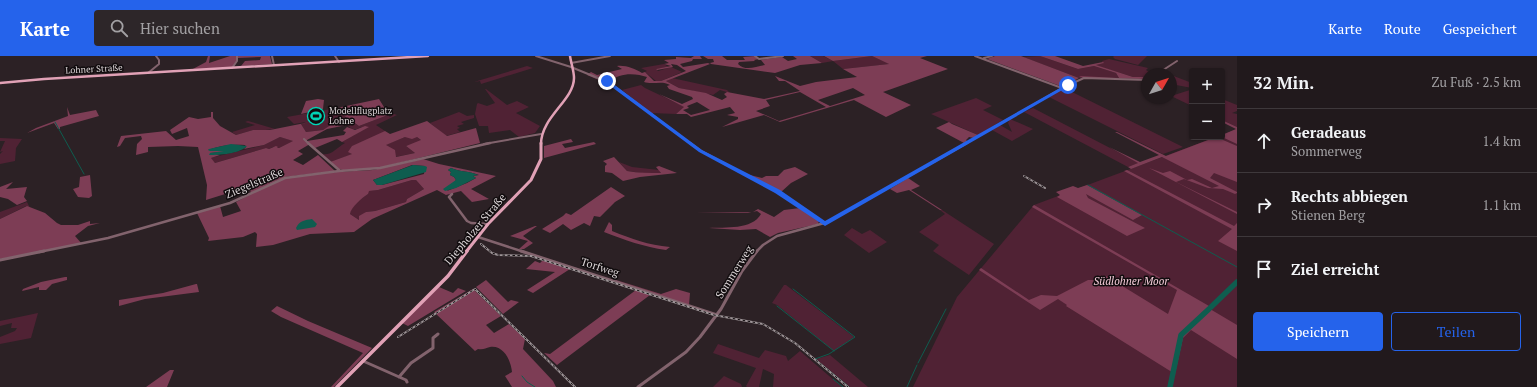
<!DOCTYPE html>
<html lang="de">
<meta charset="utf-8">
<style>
body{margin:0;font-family:"PT Serif",serif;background:#2d2629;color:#f1f3f6}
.controls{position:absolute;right:12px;top:12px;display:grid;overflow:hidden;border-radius:4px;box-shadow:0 1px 3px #0004}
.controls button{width:36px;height:36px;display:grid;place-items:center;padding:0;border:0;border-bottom:1px solid #3e383b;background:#21191c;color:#f1f3f6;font:20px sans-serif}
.compass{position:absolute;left:1141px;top:12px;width:36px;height:36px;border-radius:50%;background:#21191c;box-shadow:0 1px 3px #0004;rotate:51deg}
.stop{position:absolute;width:12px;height:12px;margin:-9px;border:3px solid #2563eb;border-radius:50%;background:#fff}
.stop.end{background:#2563eb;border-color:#fff;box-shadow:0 1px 4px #0008}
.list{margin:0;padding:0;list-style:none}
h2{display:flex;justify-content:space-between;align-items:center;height:52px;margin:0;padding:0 16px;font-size:17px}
h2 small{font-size:13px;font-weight:400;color:#a2a0a3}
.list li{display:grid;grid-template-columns:26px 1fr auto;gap:12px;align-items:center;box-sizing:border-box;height:64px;padding:0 16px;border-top:1px solid #3e383b}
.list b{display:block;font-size:15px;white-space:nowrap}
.list p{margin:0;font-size:13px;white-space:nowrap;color:#a2a0a3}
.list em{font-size:13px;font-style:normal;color:#a2a0a3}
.actions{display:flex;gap:8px;padding:12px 16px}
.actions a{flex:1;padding:9px 0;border:1px solid #2563eb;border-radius:4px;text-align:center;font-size:14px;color:#2563eb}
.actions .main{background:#2563eb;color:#fff}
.icon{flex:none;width:22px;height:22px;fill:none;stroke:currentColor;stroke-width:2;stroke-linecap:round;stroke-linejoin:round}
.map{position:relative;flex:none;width:1237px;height:331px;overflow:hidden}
header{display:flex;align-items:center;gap:24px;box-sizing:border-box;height:56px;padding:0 20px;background:#2563eb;color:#fff}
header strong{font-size:19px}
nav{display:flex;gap:22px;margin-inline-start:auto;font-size:14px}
.search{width:280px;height:36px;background:#2d2629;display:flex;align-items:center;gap:10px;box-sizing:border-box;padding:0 14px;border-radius:4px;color:#a2a0a3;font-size:15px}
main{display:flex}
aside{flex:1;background:#21191c}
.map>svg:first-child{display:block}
</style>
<header>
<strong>Karte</strong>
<div class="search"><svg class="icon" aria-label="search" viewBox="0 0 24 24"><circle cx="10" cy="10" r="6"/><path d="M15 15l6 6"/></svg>Hier suchen</div>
<nav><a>Karte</a><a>Route</a><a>Gespeichert</a></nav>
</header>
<main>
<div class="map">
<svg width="1237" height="331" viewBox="0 0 1237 331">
<rect width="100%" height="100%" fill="#2c2125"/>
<path fill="#502234" d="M810,0H823L833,5L872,0L890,8L843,13L833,5L822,7Z
M1040,0L1078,13L1094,10L1116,17L1119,22L1081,21L1083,22H1079L1023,1Z
M1114,0H1147L1138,9L1115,3L1113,1Z
M1109,3L1148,12L1146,14L1152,18H1147V21H1133L1095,9L1103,7L1102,5Z
M664,8L668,11L656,13L658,15L671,11L682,16L661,25H656L645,16L647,15L641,12Z
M527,10L533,12L481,28L480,25L474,26Z
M1171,19L1192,27V32L1171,28Z
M672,22L727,34L730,37L720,34L713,39L679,32L666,25Z
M641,29L645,32L685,51L676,58L651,57L622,34Z
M1064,32L1183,91L1163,98L1049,41Z
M485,33H486L507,49L517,45L529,51L516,57L540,70L535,77L519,81L510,74L489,77L488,70H479L475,58L477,48L478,47L487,50L495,47Z
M1190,34L1192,35V50L1171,40Z
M976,42L992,50L983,54L1003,64L978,79L931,58Z
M1222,43L1237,49V55L1232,57L1237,58V71L1222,64Z
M337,52C342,60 351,64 359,70L388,59L390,61L394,58L397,59L376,69L385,75L382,78L353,90V98L330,106L321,98C332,100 336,92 345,87L342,86L368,71C357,69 357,79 346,68L334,70L336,68L323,74L306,76L301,68L306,66L294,68L287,61Z
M1033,52L1139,107L1128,111L1024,56Z
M459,56L467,60L474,59V62L461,66L464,68L457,70L460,72L457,73L460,76L446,80L430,67Z
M1010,63L1033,73L1012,85L992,74L1000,69L1012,76L1008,67Z
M248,65L275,73L256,75L253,74L236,79L232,76L255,69L245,66Z
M1237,73V331H913L957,241L1034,149L1216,81H1222V79Z
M280,81L294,85L279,92L273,91L269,93L266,92L215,107L210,102L264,89Z
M405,81H417L422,85L406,90L415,97L395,101L385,89Z
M0,82L22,83L16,92L15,105L0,108V98L3,95L0,96L5,85H0Z
M619,106L632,111L659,114L661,117H642L627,115Z
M412,124H416L424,133L407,143L406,146L375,155L366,156L359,164L350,158C350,151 362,142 368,138V135L378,134Z
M27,146L30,152L26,150L0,163V156Z
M940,154H942L994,188L969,219L933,195L939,189L919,176L945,158Z
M852,172L862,178L870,174L887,186L869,197L844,179Z
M784,229H786L854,281L834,295L777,249L772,247Z
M38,257L31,282L0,288V281L15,275L17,272H11L12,267L0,270V265Z
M718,288L759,302L765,294L786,300L788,305L800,295L842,331H773L774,318L763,313L759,331H747L746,330L756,312L713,297Z
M830,299L868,331H850L816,303Z
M724,320L741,328L742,331H713Z"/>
<path fill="#7d3d55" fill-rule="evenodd" d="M208,0H210L209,7L230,0H270L272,8L241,10L245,5L260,4L261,1L238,2L234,11L191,14L206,6Z
M694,0H700L702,3H693L692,5L680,8L683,11L708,7L710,8L666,25L679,32L706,37L722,44L727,41L724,38L727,36L764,43L800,35L785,25H779L775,20L800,30L816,26L857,21L843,13L889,8L872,0L833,5L824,0H927L920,2L948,13L883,36L911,49L886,61L854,44L780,66L764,59L722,71L738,63V61L727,59L735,57L730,51L691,61L687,58H676L684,51L659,38L682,48L693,43L692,41L669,33L667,30L670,29C662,24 653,29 644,26L647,21C636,17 619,16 610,26L616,29L613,30L587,19L591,16L597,19L622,13L617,10C626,9 635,13 642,17L645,16L654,25H661L686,15L677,9L671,8L673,11L657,14L656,13L671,10L664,8L669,7L664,4L676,3V1L691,2ZM853,32L865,39L830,50L818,44ZM800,36L826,51L779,65L756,55L770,50L766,44ZM697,46L710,54L691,59L683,54L689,52L687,50Z
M703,0H722L727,4H745L743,1L755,0L759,3L754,4L755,5L739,6L738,8C746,16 756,10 765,9L761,4L782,1L788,5L797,3L793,0H810L822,7L800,9L775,17L711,8L710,7L714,6L713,3H708Z
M995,0H1021L1079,22L1063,31L987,3Z
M1040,0H1055L1083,10L1103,6L1104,7L1096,9L1133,21H1147V23L1083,22L1079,20L1119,22L1116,17L1094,10L1078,13Z
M318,43L324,44L323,53L301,58L306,45Z
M379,43L387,56L379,58L386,57L388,59L359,70C351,64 342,60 337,52Z
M67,51L70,59L96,54L99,60L60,71V73H58L54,67L27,77L36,72L68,60Z
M211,56H213V62L220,70L236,79L253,74H270L310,66L301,68L306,76L323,74L334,67L336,68L335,70L347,69L327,73L307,84V85L344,79L346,76L343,75L347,71L355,74L365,70L369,71L342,86L337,83L315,92L310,88L298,95L303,98L293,104L303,109L318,99L335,115L285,121L252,137L250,135L242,136L238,134L206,144L207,129L198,91L178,90L148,91V96L136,99L137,88L142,83L141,80L125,82L120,90L117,91L121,80L166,75L176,84L189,80L187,72L172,78L170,74L189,61L198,63L211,61ZM280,81L293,85L279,92H277L278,91L276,90L269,93L266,92L215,107L211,102L220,99L210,97L224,96V95L208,94C220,89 233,88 245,89L246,91L244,93L264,89Z
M1222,64L1237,71V88L1222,81V79L1236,73L1222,66Z
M427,65L447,80L476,72L480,87L378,112L343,114L338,113L330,106L352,98L348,96L352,90L385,75L390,78ZM405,81L412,83L417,81L421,84L406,90L415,97L396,101L395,94L386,89Z
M949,66L952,68L978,79L974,82L969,81L966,84L967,85L964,87L936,72Z
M1115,76H1117L1166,100L1216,81L1237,90V126L1214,117L1210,122L1237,136V137L1235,138L1223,133L1208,132L1184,123L1176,126L1237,156V158L1149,112L1163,117L1170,115L1187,124L1192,123L1212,132L1219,130L1162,101L1131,113L1128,111L1138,107L1109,91L1140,106L1159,99Z
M571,83L573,86L562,88L565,92L594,86L596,88L544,102V90Z
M614,101L627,115C639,117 649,117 661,117L656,111L659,110L677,117L640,121L623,125L612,117L605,116V110L607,108L603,105Z
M423,103L439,108L496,120L471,133L489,143L472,146L461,135L446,139L437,134L372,163L354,176L310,178L273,189L256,191L257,178L255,176L243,181L208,185L209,182L197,157L220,150L223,161L241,155L236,146L280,123L336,116L373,114ZM412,109L425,110L424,118L382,129H377L373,124ZM451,112C460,116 469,115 479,119L473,120L476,122L467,127L447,135L456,124L454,121L450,119L451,116L448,114ZM412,124H416L424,133L407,143L406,146L375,155L366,156L359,160V164L350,158C351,151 362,142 368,138L369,135L378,134Z
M795,111L808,118L791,127L781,136L746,118L762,122L766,120H778L784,114Z
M1127,114L1234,170L1237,167V195L1218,185L1232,173L1124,115Z
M90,119L92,140L89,142L78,141L73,133L79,131L80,121Z
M908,122L920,130L911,134L942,154H940L909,134L897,137L890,133Z
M13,126L6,133L27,131L24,141L27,145L17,149L8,143L0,141V131Z
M1087,129L1142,159L1133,164L1086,138L1088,142L1145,172L1127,180L1057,141L1060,139L1056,136L1073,130L1078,132Z
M611,131L625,140L615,146L600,161L594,160L590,170L584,167L571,174L563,168L550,177L542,173L563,160L566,157L571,159Z
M1034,149L1209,250L1210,253L1237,269V303L1191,274L1183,282L1175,318L1066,250L1067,249L1058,243L1040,254L979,214L981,212L1029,244L1041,239L1057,240L1088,224H1096L1106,220L1168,258L1177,234L1032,151Z
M27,150L45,157L57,167L61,169H78L90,165V168L100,167L88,170L75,180L82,188L0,203V163Z
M800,152L819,165L818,168L778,177L770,181L756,173L740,174L709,172C725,171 752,174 761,158L757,155L748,157H696L753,156L758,153L774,161L784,154Z
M609,166L612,169V175C632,183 648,189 670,191L666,194C644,191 625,184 604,176Z
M535,170H537L523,180L533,187L524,193H519L528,185L510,180Z
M543,204L570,213L533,237L527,234L555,216L526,213L535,205L540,207Z
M65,221H67V224L52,228L46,234H39V231L22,235L23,233L41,226Z
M486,224L508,246L511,244L519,246L503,258L476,231Z
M616,224L661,238L676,233L690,237L689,249L615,225Z
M196,228H197L199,236L145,243L119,250V244L163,237Z
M439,231L453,237L458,232L466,235L408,270L402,267Z
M473,233L501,260L486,269L494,277L509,268L525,283L523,293L553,325L556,331H512L505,320L512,316C511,305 504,289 490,291C485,292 484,294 478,293L475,295L434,256Z
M636,234L650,239L557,309L544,297L550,298Z
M277,250L308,265L372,292L334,331H331L363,297L281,261L271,255Z
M170,314H174L167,331H146Z"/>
<path fill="#0e5d4f" d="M231,88L247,90C239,98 220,99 209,99L210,97L224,95H210L208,94L209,93Z
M413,109L425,110L427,111L426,116L382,129H377L373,124Z
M451,112C460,116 470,115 478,119L473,120L476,122L456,132L445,135L443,133L456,124L454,121L450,119L451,116L448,114Z
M312,163L317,168L315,171L297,174L296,172C299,165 305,164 312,163Z"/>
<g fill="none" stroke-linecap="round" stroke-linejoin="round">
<path stroke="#0e5d4f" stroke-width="1" d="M55,66L84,118
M1088,129L1237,211
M793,233L855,281L829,298L815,303L849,331
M777,250L834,295
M918,307L946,253
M522,320L527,326L535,331
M833,323L843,331
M907,331L917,309"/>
<path stroke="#0e5d4f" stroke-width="5.5" d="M1211,251L1237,226
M1170,331L1181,279L1209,253"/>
<path stroke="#82636d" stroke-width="2" d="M272,0L274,9
M335,0L339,6
M536,0L571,11L610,27L691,88
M755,0L759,3L783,0
M975,0L1062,32
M984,2L992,0
M571,7L610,0
M232,12L237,5V0
M148,17L159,8V4L156,0
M1157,18L1177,5
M304,83L309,88
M484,88L541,78
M965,88L1062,32L1084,22L1147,24"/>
<path stroke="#82636d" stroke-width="2.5" d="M308,87L339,114
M690,87L701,95L778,136L824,167
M452,138L449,141L467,165L471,167L488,168
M478,181L524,196
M39,196L108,182L230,147L285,122L339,115L380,112L490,87
M756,196L763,189L777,180L828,166L967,87"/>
<path stroke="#82636d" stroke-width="3" d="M521,195L717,259
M0,204L44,195
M363,305L406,324L407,326
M399,321L411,307L433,292V282L438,278
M638,331L686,296L700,281L721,253L742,215L757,195"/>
<path stroke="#e1a1b6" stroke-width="2.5" d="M0,27L44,23L428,0
M541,88C541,61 574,44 574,22C574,15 571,7 570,0"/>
<path stroke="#e1a1b6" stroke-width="3" d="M466,196L488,168L531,124L541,103V87"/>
<path stroke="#e1a1b6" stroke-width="3.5" d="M337,331L448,220L467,195"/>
<g stroke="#9d9497" stroke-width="2">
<path id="rail" d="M1024,120L1045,132
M481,188L492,197L498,199L531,200L714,259L763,268L795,287L848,331
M398,281L475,233L575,331"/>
</g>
<use href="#rail" stroke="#110c0e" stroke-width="1" stroke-dasharray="2.5" stroke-linecap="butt"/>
</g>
<path fill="#2563eb" d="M605,24H608L702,94L780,134L825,165L1067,28L1071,29L825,170L775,137L699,96L605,26Z"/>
<defs>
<g id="stadium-ring" transform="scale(0.9)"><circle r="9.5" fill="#110c0e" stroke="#01d5b6" stroke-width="1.5"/><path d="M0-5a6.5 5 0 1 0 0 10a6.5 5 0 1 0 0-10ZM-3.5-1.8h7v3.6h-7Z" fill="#01d5b6"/></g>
</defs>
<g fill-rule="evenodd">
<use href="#stadium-ring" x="316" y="60"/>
</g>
<g text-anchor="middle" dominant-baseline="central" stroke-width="3" stroke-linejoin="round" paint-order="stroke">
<g font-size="9" fill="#dbd4d6" stroke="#110c0e">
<text transform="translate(94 13) rotate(-3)">Lohner Straße</text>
</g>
<g font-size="9" fill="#dbd4d6" stroke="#110c0e" text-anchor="start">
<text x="329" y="55">Modellflugplatz<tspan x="329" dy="10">Lohne</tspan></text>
</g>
<g font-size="11" fill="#dbd4d6" stroke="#110c0e">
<text transform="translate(254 127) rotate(-23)">Ziegelstraße</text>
<text transform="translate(475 173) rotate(-50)">Diepholzer Straße</text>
<text transform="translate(600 211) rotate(18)">Torfweg</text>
<text transform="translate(734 216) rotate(-58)">Sommerweg</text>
</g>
<g font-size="11" font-style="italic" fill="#f5ccd9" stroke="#110c0e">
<text x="1131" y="225">Südlohner Moor</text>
</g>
</g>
</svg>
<div class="controls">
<button>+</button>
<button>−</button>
</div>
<svg class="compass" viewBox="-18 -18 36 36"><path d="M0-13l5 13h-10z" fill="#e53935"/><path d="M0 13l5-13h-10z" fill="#a2a0a3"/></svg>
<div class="stop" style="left:1068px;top:29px"></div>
<div class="stop end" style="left:607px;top:25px"></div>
</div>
<aside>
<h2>32 Min.<small>Zu Fuß · 2.5 km</small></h2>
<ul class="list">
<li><svg class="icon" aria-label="ahead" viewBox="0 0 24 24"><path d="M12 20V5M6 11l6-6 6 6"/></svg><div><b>Geradeaus</b><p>Sommerweg</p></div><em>1.4 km</em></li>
<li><svg class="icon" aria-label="right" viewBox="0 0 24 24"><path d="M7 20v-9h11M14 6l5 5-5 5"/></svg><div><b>Rechts abbiegen</b><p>Stienen Berg</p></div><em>1.1 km</em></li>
<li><svg class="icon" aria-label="arrive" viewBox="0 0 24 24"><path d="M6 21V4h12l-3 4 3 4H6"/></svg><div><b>Ziel erreicht</b></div></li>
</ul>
<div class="actions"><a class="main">Speichern</a><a>Teilen</a></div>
</aside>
</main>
